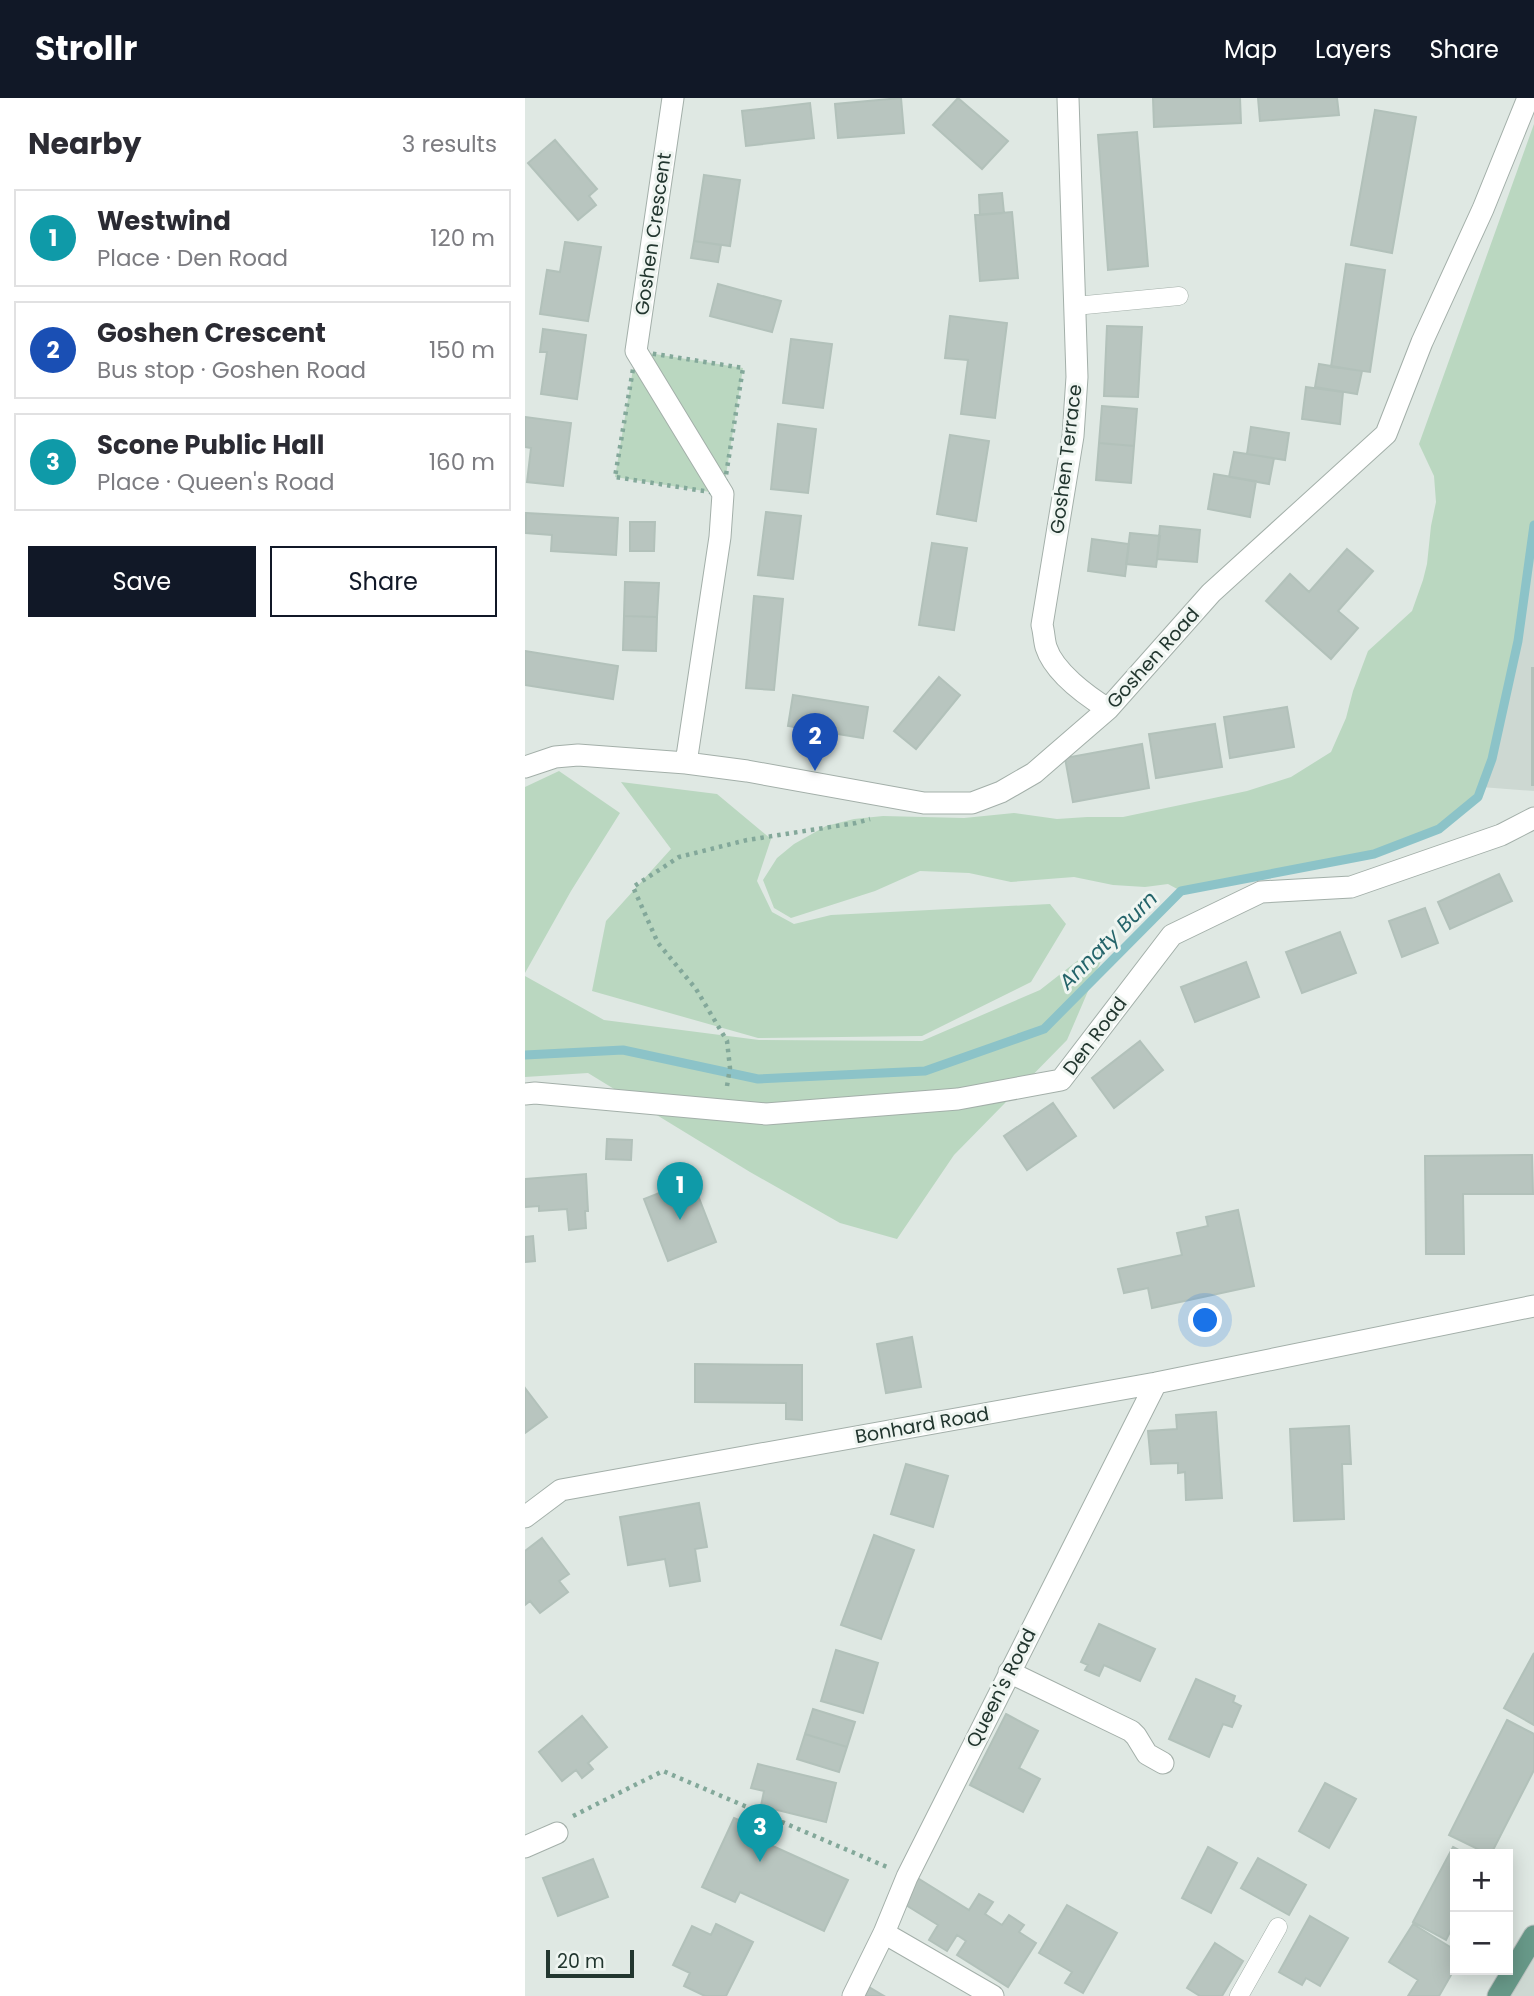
<!DOCTYPE html>
<meta charset="utf-8">
<style>
body{margin:0;font-family:Poppins,sans-serif;background:#f7f7f7;color:#2b2b33}
.controls{position:absolute;right:21px;bottom:21px;display:grid;overflow:hidden;border-radius:0px;box-shadow:0 4px 18px #0003}
.controls button{width:63px;height:63px;display:grid;place-items:center;padding:0;border:0;border-bottom:2px solid #e1e1e2;background:#fff;color:#2b2b33;font:35px sans-serif}
.scale{position:absolute;left:21px;bottom:18px;width:88px;box-sizing:border-box;padding-left:7px;border:4px solid #22362f;border-top:0;font-size:19px;line-height:24px;white-space:nowrap;color:#22362f;-webkit-text-stroke:5px #eff5f1;paint-order:stroke}
.you{position:absolute;left:681px;top:1223px;width:24px;height:24px;margin:-18px;border:5px solid #fff;border-radius:50%;background:#1a73e8;box-shadow:0 0 0 10px #1a73e833}
.badge{display:grid;place-items:center;width:46px;height:46px;border-radius:50%;background:#111827;color:#fff;font-size:23px;font-weight:700}
.pin{position:absolute;translate:-50% -58px;filter:drop-shadow(0 2px 4px #0008)}
.pin::after{content:'';position:absolute;top:37px;width:24px;height:21px;background:inherit;clip-path:polygon(0 0,100% 0,50% 100%)}
.list{margin:0;padding:0;list-style:none}
h2{display:flex;justify-content:space-between;align-items:center;height:91px;margin:0;padding:0 28px;font-size:30px}
h2 small{font-size:23px;font-weight:400;color:#7c7c81}
.list li{display:grid;grid-template-columns:46px 1fr auto;gap:21px;align-items:center;box-sizing:border-box;height:98px;margin:0 14px 14px;padding:0 14px;border:2px solid #e1e1e2;border-radius:0px}
.list b{display:block;font-size:26px;white-space:nowrap}
.list p{margin:0;font-size:23px;white-space:nowrap;color:#7c7c81}
.list em{font-size:23px;font-style:normal;color:#7c7c81}
.actions{display:flex;gap:14px;padding:21px 28px}
.actions a{flex:1;padding:16px 0;border:2px solid #111827;border-radius:0px;text-align:center;font-size:24px;color:#111827}
.actions .main{background:#111827;color:#fff}
.map{position:relative;flex:none;width:1009px;height:1898px;overflow:hidden}
header{display:flex;align-items:center;gap:42px;box-sizing:border-box;height:98px;padding:0 35px;background:#111827;color:#fff}
header strong{font-size:33px}
nav{display:flex;gap:38px;margin-inline-start:auto;font-size:24px}
main{display:flex}
aside{flex:1;background:#fff}
.map>svg:first-child{display:block}
</style>
<header>
<strong>Strollr</strong>
<nav><a>Map</a><a>Layers</a><a>Share</a></nav>
</header>
<main>
<aside>
<h2>Nearby<small>3 results</small></h2>
<ul class="list">
<li><span class="badge" style="background:#0f9aa8">1</span><div><b>Westwind</b><p>Place · Den Road</p></div><em>120 m</em></li>
<li><span class="badge" style="background:#1a4fb4">2</span><div><b>Goshen Crescent</b><p>Bus stop · Goshen Road</p></div><em>150 m</em></li>
<li><span class="badge" style="background:#0f9aa8">3</span><div><b>Scone Public Hall</b><p>Place · Queen's Road</p></div><em>160 m</em></li>
</ul>
<div class="actions"><a class="main">Save</a><a>Share</a></div>
</aside>
<div class="map">
<svg width="1009" height="1898" viewBox="0 0 1009 1898">
<rect width="100%" height="100%" fill="#dfe8e3"/>
<path fill="#cdd8d2" d="M1009,427V693L956,689Z
M1009,1850V1898H981Z"/>
<path fill="#bad7c0" d="M1009,26V427L993,543L967,661L953,699L914,731L849,756L656,793L643,786L620,789L588,787L549,779L486,784L444,775L395,773L350,793L266,820L249,810L238,782L252,760L269,746L301,728L329,721L358,718L439,720L489,715L532,721L562,719H598L722,693L766,679L806,654L821,620L828,593L843,553L887,513L898,482L902,466L906,428L911,404L909,378L894,346Z
M111,253L218,270L198,396L90,379Z
M34,673L95,715L46,793L0,875V689Z
M96,684L192,696L246,741L232,783L247,814L269,826L306,817L525,806L541,826L506,884L397,938L233,940L67,893L81,823L146,751Z
M588,835L542,942L429,1057L372,1141L315,1125L225,1074L63,975L0,979V878L79,922L234,942L397,943L515,892Z"/>
<g fill="none" stroke-linecap="round" stroke-linejoin="round">
<path stroke="#8cc3c8" stroke-width="9" d="M0,957L98,952L233,981L400,973L519,931L656,793L849,756L914,731L953,699L967,661L993,543L1009,427"/>
</g>
<path fill="#b8c5bf" stroke="#b2c1ba" stroke-width="2" d="M376,0L379,35L313,40L310,6Z
M433,0L483,43L457,71L408,27Z
M628,0H715L716,25L629,29Z
M733,0H812L814,17L735,23Z
M285,5L289,40L221,48L217,13Z
M850,12L891,19L867,155L826,147Z
M612,34L623,168L583,172L573,37Z
M30,42L72,91L64,98L71,107L53,122L3,65Z
M179,77L215,82L205,148L169,143Z
M477,95L479,115L455,117L454,97Z
M487,114L493,180L455,183L450,117Z
M169,143L196,147L193,164L166,160Z
M40,144L76,149L63,223L15,216L22,172L35,174Z
M821,166L860,172L845,274L806,269Z
M193,186L256,203L247,234L185,218Z
M425,218L482,225L470,320L436,316L443,262L420,260Z
M582,228L617,229L613,299L579,298Z
M18,231L61,237L52,301L16,296L22,254H15Z
M266,241L307,246L298,310L258,305Z
M794,266L837,273L832,296L790,289Z
M781,289L818,294L815,326L777,321Z
M577,308L612,311L609,348L574,345Z
M0,319L46,325L38,388L2,384L6,350L0,349Z
M253,326L291,331L283,395L246,391Z
M726,329L764,335L760,362L722,356Z
M425,337L464,343L451,423L412,416Z
M574,345L609,348L606,385L571,382Z
M709,354L749,360L744,386L704,379Z
M689,376L731,383L725,419L683,411Z
M241,414L276,418L268,481L233,477Z
M1,415L93,420L91,457L26,453L27,437L0,435Z
M105,424H130L129,453H105Z
M635,428L675,432L672,464L632,461Z
M605,435L635,438L631,469L601,466Z
M567,441L604,446L600,478L563,473Z
M407,445L442,450L429,532L394,527Z
M822,451L848,473L813,513L833,530L806,561L741,503L765,476L784,494Z
M100,484L134,485L132,519L99,518Z
M229,498L258,501L249,592L221,590Z
M99,518L132,519L131,553L98,552Z
M0,553L93,568L88,601L0,587Z
M1007,570H1009V687H1007Z
M414,579L435,597L391,651L369,633Z
M268,597L343,609L338,640L263,628Z
M762,609L769,649L705,660L699,619Z
M690,626L697,669L631,680L624,636Z
M617,646L624,690L548,704L540,660Z
M974,776L987,803L925,831L913,804Z
M900,810L913,845L877,859L864,823Z
M815,834L831,875L777,895L761,854Z
M721,864L734,899L670,924L656,889Z
M615,943L638,972L589,1010L567,980Z
M528,1005L551,1038L502,1072L479,1038Z
M82,1041L107,1042L106,1062L81,1061Z
M1007,1057L1008,1096H938L939,1156H901L900,1058Z
M61,1076L63,1113H60L61,1130L44,1132L42,1111L14,1113V1108L0,1109V1081Z
M167,1082L191,1144L143,1163L119,1101Z
M713,1112L729,1188L627,1210L623,1190L599,1195L593,1171L657,1157L652,1135L683,1128L681,1119Z
M8,1138L10,1163L0,1164V1139Z
M387,1239L396,1289L361,1295L352,1246Z
M170,1266L277,1267V1322L261,1321V1305L170,1304Z
M0,1290L22,1319L0,1335Z
M691,1314L697,1400L661,1402L660,1374L653,1375V1365L626,1366L623,1333L652,1331L651,1317Z
M824,1328L826,1366H817L819,1421L769,1423L765,1331Z
M381,1366L423,1378L408,1429L366,1416Z
M174,1405L182,1449L170,1451L175,1483L145,1488L140,1461L103,1467L95,1419Z
M349,1437L389,1452L356,1541L316,1527Z
M17,1440L44,1476L34,1483L43,1494L15,1515L5,1503L0,1507V1453Z
M574,1526L630,1551L615,1583L579,1567L574,1578L560,1572L563,1567L556,1564Z
M311,1552L353,1565L338,1615L296,1603Z
M1009,1555V1627L979,1610Z
M671,1581L710,1598L708,1604L716,1608L707,1629L698,1626L684,1659L644,1641Z
M288,1611L330,1624L322,1649L280,1636Z
M481,1616L513,1633L494,1670L515,1681L498,1714L445,1687Z
M57,1618L82,1649L63,1665L68,1671L57,1680L51,1672L37,1683L14,1654Z
M982,1622L1009,1636V1672L966,1756H963L924,1737Z
M280,1636L322,1649L314,1674L272,1661Z
M233,1666L311,1685L301,1724L236,1708L239,1693L226,1690Z
M800,1685L831,1701L804,1750L774,1733Z
M209,1720L246,1737L241,1745L323,1782L299,1833L215,1794L210,1804L177,1789Z
M683,1749L712,1765L686,1815L657,1800Z
M928,1749L941,1756H930V1824L921,1842L888,1824Z
M733,1760L781,1787L764,1817L716,1790Z
M68,1761L83,1799L33,1818L18,1780Z
M391,1779L444,1812L454,1796L468,1804L460,1816L477,1827L484,1817L499,1827L494,1834L511,1845L483,1889L432,1857L441,1843L432,1837L422,1853L404,1842L413,1827L376,1804Z
M542,1807L592,1835L558,1895L540,1885L547,1874L514,1855Z
M785,1818L823,1840L795,1888L781,1880L777,1887L754,1874Z
M191,1826L228,1844L201,1898H180L159,1888L165,1875L148,1867L167,1828L186,1837Z
M888,1826L930,1852V1870L914,1898H883L893,1882L864,1864Z
M690,1845L718,1863L697,1898H675L662,1890Z
M339,1886L359,1898H332Z"/>
<g fill="none" stroke-linecap="round" stroke-linejoin="round">
<g stroke="#a3afa9" stroke-width="19">
<path id="lane" d="M550,208L654,198
M714,1898L753,1829"/>
</g>
<g stroke="#a3afa9" stroke-width="23">
<path id="street" d="M148,0L111,253L198,396L195,439L161,665
M543,0L552,279L548,338L517,527C519,534 519,542 521,549C529,574 562,598 583,611
M0,669L30,659L53,657L161,665L222,673L399,705H447L476,694L509,675L583,611L686,495L861,336L897,244L958,111L1003,0
M0,996L10,995L241,1016L433,1001L536,982L647,837L736,794L826,789L976,737L1009,720
M0,1419L36,1392L631,1285L1009,1208
M484,1574L606,1633L611,1638L622,1656L638,1665
M0,1749L32,1735
M359,1835L468,1898
M328,1898L359,1835L382,1779L631,1285"/>
</g>
<g stroke="#bdc3c1" stroke-width="23">
<path id="primary" d="M973,1898L1009,1838"/>
</g>
<path stroke="#83a89a" stroke-width="4.5" stroke-dasharray="3.5 5" stroke-linecap="butt" d="M111,253L218,270L198,396L90,379Z
M202,988L205,970L202,943L171,891L133,845L108,789L154,759L222,742L331,725L345,721
M48,1718L138,1673L362,1769"/>
<use href="#lane" stroke="#fff" stroke-width="18"/>
<use href="#street" stroke="#fff" stroke-width="21"/>
<use href="#primary" stroke="#689989" stroke-width="21"/>
</g>
<g text-anchor="middle" dominant-baseline="central" stroke-width="6" stroke-linejoin="round" paint-order="stroke">
<g font-size="19" fill="#22362f" stroke="#eff5f1">
<text transform="translate(128 136) rotate(-82)">Goshen Crescent</text>
<text transform="translate(541 361) rotate(-83)">Goshen Terrace</text>
<text transform="translate(628 560) rotate(-48)">Goshen Road</text>
<text transform="translate(570 938) rotate(-53)">Den Road</text>
<text transform="translate(397 1327) rotate(-10)">Bonhard Road</text>
<text transform="translate(476 1590) rotate(-63)">Queen's Road</text>
</g>
<g font-size="21" font-style="italic" fill="#24646a" stroke="#eff5f1">
<text transform="translate(583 842) rotate(-45)">Annaty Burn</text>
</g>
</g>
</svg>
<div class="controls">
<button>+</button>
<button>−</button>
</div>
<div class="scale">20 m</div>
<div class="you"></div>
<div class="pin badge" style="left:155px;top:1122px;background:#0f9aa8">1</div>
<div class="pin badge" style="left:290px;top:673px;background:#1a4fb4">2</div>
<div class="pin badge" style="left:235px;top:1764px;background:#0f9aa8">3</div>
</div>
</main>
